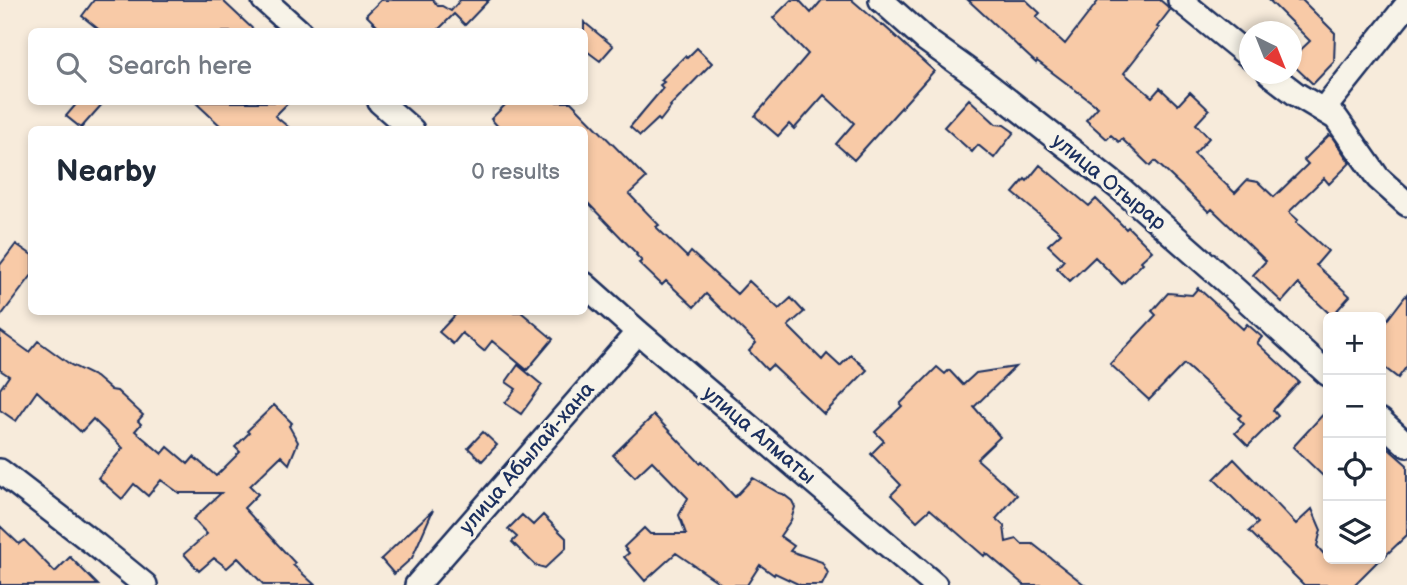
<!DOCTYPE html>
<meta charset="utf-8">
<style>
body{margin:0;font-family:"Balsamiq Sans",sans-serif;background:#f2f2f3;color:#1f2937}
.controls{position:absolute;right:21px;bottom:21px;display:grid;overflow:hidden;border-radius:10px;box-shadow:0 4px 10px #0003}
.controls button{width:63px;height:63px;display:grid;place-items:center;padding:0;border:0;border-bottom:2px solid #e0e1e3;background:#fff;color:#1f2937;font:35px sans-serif}
.compass{position:absolute;left:1239px;top:21px;width:63px;height:63px;border-radius:50%;background:#fff;box-shadow:0 4px 10px #0003;rotate:137deg}
.list{margin:0;padding:0;list-style:none}
h2{display:flex;justify-content:space-between;align-items:center;height:91px;margin:0;padding:0 28px;font-size:30px}
h2 small{font-size:23px;font-weight:400;color:#747a83}
.icon{flex:none;width:38px;height:38px;fill:none;stroke:currentColor;stroke-width:2;stroke-linecap:round;stroke-linejoin:round}
.map{position:relative;flex:none;width:1407px;height:585px;overflow:hidden}
.search{position:absolute;background:#fff;box-shadow:0 4px 10px #0003;left:28px;top:28px;width:560px;height:77px;display:flex;align-items:center;gap:18px;box-sizing:border-box;padding:0 24px;border-radius:10px;color:#747a83;font-size:26px}
.panel{position:absolute;background:#fff;box-shadow:0 4px 10px #0003;left:28px;top:126px;width:560px;height:189px;border-radius:10px}
.map>svg:first-child{display:block}
</style>
<div class="map">
<svg width="1407" height="585" viewBox="0 0 1407 585">
<rect width="100%" height="100%" fill="#f7ebdb"/>
<filter id="ink" filterUnits="userSpaceOnUse"><feTurbulence type="fractalNoise" baseFrequency=".0143" numOctaves="2"/><feDisplacementMap in="SourceGraphic" scale="14" xChannelSelector="R" yChannelSelector="G"/><feConvolveMatrix kernelMatrix="1 2 1 2 8 2 1 2 1" color-interpolation-filters="sRGB"/></filter>
<g filter="url(#ink)">
<path fill="#f8caa7" stroke="#1b2f5e" stroke-width="2" d="M94,0H222L256,32H102L82,16Z
M381,0H433L438,6H442L451,11L460,0H489L465,25L454,14L436,32H383L366,15Z
M791,0H799L811,13L822,0H852L882,26L883,25L934,71L854,160L836,144L854,123L824,95L794,129L789,124L778,136L755,116L808,54L773,18Z
M968,0H1026L1040,13L1036,17L1065,44L1099,0H1160L1167,6L1170,10L1157,27L1159,28L1124,73L1152,97L1160,88L1178,105L1190,92L1209,110L1196,124L1209,138L1194,154L1235,193L1247,180L1258,182L1274,197L1308,164L1304,160L1329,135L1332,137L1350,163L1329,184L1324,178L1289,212L1298,220L1296,222L1328,251L1316,265L1350,296L1332,316L1298,284L1282,302L1253,275L1266,261L1212,209L1209,212L1155,161L1150,166L1122,139L1119,142L1111,135L1107,139L1086,120L1098,107L1037,61L1036,63Z
M1269,0H1302L1335,33L1334,62L1313,84L1292,64L1293,57L1310,41Z
M584,22L613,46L600,61L584,49Z
M697,48L712,63L670,106L671,107L660,121L658,119L640,136L630,127L663,88L660,85L664,82L661,80L685,56L687,58Z
M969,99L996,124L1004,125L1014,132L994,158L978,145L972,152L944,127Z
M78,102H104L81,128L66,116Z
M195,102H289L275,116L292,130H225Z
M508,102H571L646,178L629,194L659,225L656,227L687,257L691,252L737,294L749,281L779,309L791,298L804,312L788,326L822,360L827,354L840,366L851,355L867,370L824,414L772,365L767,370L749,351L756,343L706,294L694,307L666,281L662,285L639,263L642,261L636,255L637,254L584,199V130H501L491,119Z
M1040,165L1089,206L1096,199L1126,229L1128,227L1152,251L1141,261L1143,263L1122,284L1095,257L1070,281L1057,268L1064,260L1048,245L1061,233L1013,193L1025,179L1027,181Z
M16,244L32,255V275L0,317V265Z
M1198,288L1243,329L1247,324L1262,337L1257,343L1299,382L1273,410L1278,416L1248,446L1235,433L1244,424L1238,418L1241,415L1184,364L1149,400L1110,364L1156,315L1152,311L1168,293L1192,295Z
M1407,294V366L1398,378L1381,365V328Z
M458,312H521L553,339L527,370L492,341L484,351L462,333L453,344L439,332Z
M0,331L29,352L38,341L71,365L96,377L111,390L117,391L143,415L138,421L141,424L135,431L162,454L168,447L188,464L194,457L216,476L240,452L235,447L249,433L247,431L274,405L292,423L289,426L298,442L289,464L281,456L250,486L258,494L244,508L295,563L293,565L315,585H264L238,558L227,568L214,558L199,571L184,554L207,534L193,519L221,493H179L161,480L148,496L134,484L122,499L98,478L123,448L93,419L81,432L37,391L16,421L0,410V389L9,376L0,370Z
M518,365L542,385L521,414L505,403L516,389L506,382Z
M937,367L945,374L949,370L963,385L976,373L1015,367L974,407L1000,437L977,459L1017,495L996,519L1004,526L1006,542L1017,539L1022,544H1033L1085,585H1024L986,553L984,556L930,509L917,521L891,495L901,485L871,454L884,441L875,432L902,406L900,404Z
M1328,409V479L1325,476V478L1293,447Z
M654,415L700,463L702,461L735,497L753,478L779,493L783,494L792,501L795,507L791,520L780,536L794,546L790,551L822,562L828,573L822,585H800L775,573L774,575L760,565L747,585H723L676,553L645,581L624,557L629,553L624,547L644,528L650,534H686L679,515L688,498L652,461L635,477L613,455Z
M483,432L497,445L482,461L468,448Z
M1381,442L1407,465V535L1381,560Z
M1234,459L1296,524L1312,509L1321,530L1317,546L1328,559H1380L1354,585H1304L1249,531L1258,523L1214,479Z
M433,510L412,558L394,574L381,559Z
M522,515L533,525L543,515L566,538V548L545,568L535,565L512,542L517,537L508,529Z
M0,526L19,544L24,540L55,572L70,557L98,585H0Z"/>
<g fill="none" stroke-linecap="round" stroke-linejoin="round">
<g stroke="#1b2f5e" stroke-width="28">
<path id="minor" d="M264,0L300,32
M881,0L926,40L983,81L1122,190L1229,284L1328,374
M1180,0L1250,57
M1270,74L1296,94L1336,118L1378,178L1407,204
M380,102L412,130
M1323,110L1407,5
M584,284L638,332L935,585
M1381,421L1407,445
M0,471L96,545L145,585
M417,585L638,332"/>
</g>
<use href="#minor" stroke="#f7f3e8" stroke-width="23"/>
</g>
</g>
<g text-anchor="middle" dominant-baseline="central" stroke-width="6" stroke-linejoin="round" paint-order="stroke">
<g font-size="21" fill="#1b2f5e" stroke="#f7f3e8">
<text transform="translate(1109 182) rotate(39)">улица Отырар</text>
<text transform="translate(759 435) rotate(40)">улица Алматы</text>
<text transform="translate(527 458) rotate(-49)">улица Абылай-хана</text>
</g>
</g>
</svg>
<div class="controls">
<button>+</button>
<button>−</button>
<button><svg class="icon" aria-label="locate" viewBox="0 0 24 24"><circle cx="12" cy="12" r="6"/><path d="M12 2v4M12 18v4M2 12h4M18 12h4"/></svg></button>
<button><svg class="icon" aria-label="layers" viewBox="0 0 24 24"><path d="M12 4l9 5-9 5-9-5zM3 14l9 5 9-5"/></svg></button>
</div>
<svg class="compass" viewBox="-18 -18 36 36"><path d="M0-13l5 13h-10z" fill="#e53935"/><path d="M0 13l5-13h-10z" fill="#747a83"/></svg>
<div class="search"><svg class="icon" aria-label="search" viewBox="0 0 24 24"><circle cx="10" cy="10" r="6"/><path d="M15 15l6 6"/></svg>Search here</div>
<section class="panel">
<h2>Nearby<small>0 results</small></h2>
<ul class="list">
</ul>
</section>
</div>
